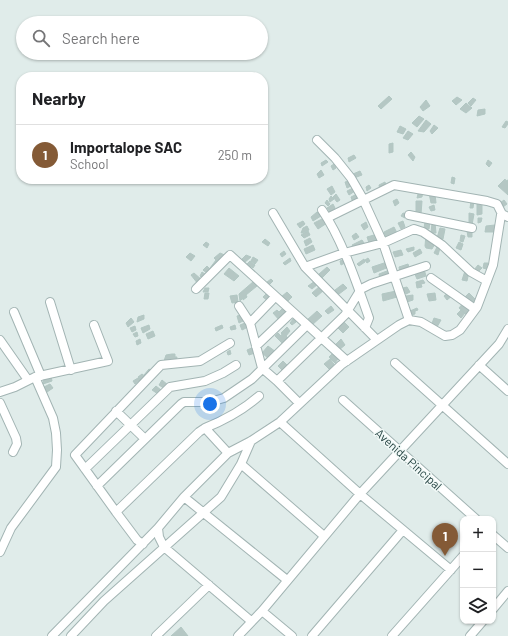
<!DOCTYPE html>
<meta charset="utf-8">
<style>
body{margin:0;font-family:Barlow,sans-serif;background:#f2f2f2;color:#202124}
.controls{position:absolute;right:12px;bottom:12px;display:grid;overflow:hidden;border-radius:8px;box-shadow:0 1px 3px #0004}
.controls button{width:36px;height:36px;display:grid;place-items:center;padding:0;border:0;border-bottom:1px solid #e0e0e0;background:#fff;color:#202124;font:20px sans-serif}
.you{position:absolute;left:210px;top:404px;width:14px;height:14px;margin:-10px;border:3px solid #fff;border-radius:50%;background:#1a73e8;box-shadow:0 0 0 6px #1a73e833}
.badge{display:grid;place-items:center;width:26px;height:26px;border-radius:50%;background:#845a36;color:#fff;font-size:13px;font-weight:700}
.pin{position:absolute;translate:-50% -33px;filter:drop-shadow(0 1px 2px #0008)}
.pin::after{content:'';position:absolute;top:21px;width:14px;height:12px;background:inherit;clip-path:polygon(0 0,100% 0,50% 100%)}
.list{margin:0;padding:0;list-style:none}
h2{display:flex;justify-content:space-between;align-items:center;height:52px;margin:0;padding:0 16px;font-size:17px}
h2 small{font-size:13px;font-weight:400;color:#757577}
.list li{display:grid;grid-template-columns:26px 1fr auto;gap:12px;align-items:center;box-sizing:border-box;height:60px;padding:0 16px;border-top:1px solid #e0e0e0}
.list b{display:block;font-size:15px;white-space:nowrap}
.list p{margin:0;font-size:13px;white-space:nowrap;color:#757577}
.list em{font-size:13px;font-style:normal;color:#757577}
.icon{flex:none;width:22px;height:22px;fill:none;stroke:currentColor;stroke-width:2;stroke-linecap:round;stroke-linejoin:round}
.map{position:relative;flex:none;width:508px;height:636px;overflow:hidden}
.search{position:absolute;background:#fff;box-shadow:0 1px 3px #0004;left:16px;top:16px;width:252px;height:44px;display:flex;align-items:center;gap:10px;box-sizing:border-box;padding:0 14px;border-radius:22px;color:#757577;font-size:15px}
.panel{position:absolute;background:#fff;box-shadow:0 1px 3px #0004;left:16px;top:72px;width:252px;height:112px;border-radius:16px}
.map>svg:first-child{display:block}
</style>
<div class="map">
<svg width="508" height="636" viewBox="0 0 508 636">
<rect width="100%" height="100%" fill="#e0ecea"/>
<path fill="#b5c7c4" stroke="#b2c7c3" d="M389,96L392,99L381,109L378,106Z
M457,97L462,100L456,105L452,101Z
M473,98L476,100L471,106L468,103Z
M426,100L430,106L423,111L420,107Z
M466,103L472,108L466,113L460,109Z
M485,109V114L477,116L478,110Z
M419,116L424,119L417,127L412,123Z
M426,120L431,124L424,132L418,131Z
M506,121L508,122V124L505,128L502,127Z
M434,125L438,128L432,134L430,131Z
M400,126L406,129L403,134L397,132Z
M408,131L413,134L408,140L403,138Z
M393,143V152L389,153V144Z
M411,152L415,157L413,161L408,155Z
M354,155L356,158L349,162L348,158Z
M326,160L328,162L322,166L321,163Z
M488,160L492,163L489,167L486,164Z
M334,164L336,168L333,170L331,166Z
M321,170L324,175L319,178L317,174Z
M360,171L362,175L354,178L353,174Z
M452,177L455,178L454,184L451,183Z
M505,179L506,181L508,180V195L498,186Z
M349,181L351,186L347,188L345,182Z
M385,182L386,186L380,190L379,185Z
M369,185L371,188L367,191L366,187Z
M332,186L335,192L331,195L327,189Z
M353,188L355,191L349,195L347,191Z
M419,190H423L422,197L417,198Z
M429,193L435,194L436,203H431Z
M336,194L340,200L337,202L333,197Z
M357,194L360,199L353,203L351,197Z
M331,196L334,199L330,202L329,199Z
M397,199L399,203L395,206L393,201Z
M327,200L330,204L328,206L325,203Z
M504,200L507,204L503,207L500,203Z
M416,201H422L421,214H416Z
M471,201H474L473,208H470Z
M482,201V214L477,215V202Z
M333,204L335,208L330,212L327,208Z
M434,205L435,210L431,211L429,207Z
M317,212L321,216L313,221L311,217Z
M403,213L407,214L405,218L401,216Z
M469,213L474,214L472,225H469Z
M324,218L327,223L318,229L314,223Z
M478,218H482L481,222L478,223Z
M303,221L305,224L300,228L297,224Z
M403,221L405,227L401,229L398,223Z
M366,222L368,227L364,230L361,225Z
M425,222H430L429,229L424,228Z
M432,223H435L436,233H431Z
M495,225L494,232H485L486,226Z
M307,226L309,230L303,233H301L303,228Z
M394,227L397,233L387,240L384,232Z
M440,228L445,229L443,239L437,238Z
M308,231L310,235L304,238L301,235Z
M467,231L472,232V237H468Z
M356,233L359,237L354,240L352,236Z
M374,235L376,240L369,243L367,237Z
M426,235L436,242L432,249L426,248L425,246Z
M461,235L465,236L463,242L460,241Z
M310,238L312,242L306,246L304,241Z
M265,239L270,243L268,246L262,242Z
M362,240L364,243L354,248L352,245Z
M206,242L209,244L207,248L203,245Z
M459,242L463,244L461,250L456,248Z
M313,245L315,250L306,254L304,249Z
M414,247V250L408,252L406,249Z
M437,247L440,248L438,255L434,253Z
M420,249L422,253L415,257L413,253Z
M401,250L403,255L395,257L393,252Z
M284,251L286,254L282,257L280,254Z
M190,253L195,256L191,261L186,257Z
M220,253L227,256L214,271L210,268L216,260L214,258Z
M246,255L251,257L244,263L241,260Z
M253,257L258,260L255,264L251,261Z
M290,258L291,261L285,265L283,263Z
M368,258L370,261L367,263L365,260Z
M345,259L347,262L341,265L340,261Z
M364,259L365,262L359,266L357,264Z
M250,261L255,265L253,268L247,264Z
M387,262L389,267L374,273L372,267Z
M484,263H488L486,269L483,268Z
M408,264L410,270L400,273L399,267Z
M478,265L482,268L477,273L474,270Z
M207,266L213,272L209,275L203,270Z
M327,267L330,270L322,278L319,274Z
M229,268L239,276L234,281L224,274Z
M392,269L393,274L380,279L379,274Z
M424,269L426,276L417,279L414,272Z
M465,271L469,272L467,281L462,280Z
M202,272L208,276L204,280L200,276Z
M194,273L202,280L198,284L191,275Z
M271,279L273,281L269,285L267,282Z
M423,280L425,283L421,284L422,287L417,288L416,282Z
M254,281L257,286L246,295L247,297L243,300V298L240,301L239,294Z
M315,281L318,284L312,289L308,286Z
M343,284L347,288L339,294L335,290Z
M320,286L324,290L316,297L312,293Z
M407,287L410,292L406,294L403,288Z
M205,288H209L208,292H203Z
M396,291L397,297L383,301L382,294Z
M287,292L292,297L287,302L281,297Z
M449,292L453,295L447,300L444,296Z
M205,293H209L208,299H204Z
M267,293L272,298L269,302L263,297Z
M435,293L436,300L429,301L427,294Z
M469,293L476,300L473,306L464,298Z
M237,295L238,302L232,303L230,296Z
M413,295V300L407,302L406,296Z
M464,302L472,309L467,315L459,308Z
M331,306L334,310L328,314L325,311Z
M284,307L289,312L280,321L273,313L277,310L279,312Z
M417,308L418,310L415,311V314L411,315L410,311Z
M461,310L465,313L461,318L457,314Z
M317,311L322,316L312,325L307,320Z
M144,315V319L137,322L138,317Z
M241,315L243,321L239,323L237,316Z
M131,318L134,322L128,327L126,323Z
M434,318L441,320L437,327L431,326Z
M293,319L296,322L292,325L290,323Z
M344,322L349,327L343,333L338,328Z
M245,323L246,328L242,330L240,325Z
M149,325L150,329L143,333L141,328Z
M222,325L223,328L216,331L215,328Z
M235,325L236,329L231,330L230,327Z
M135,326L136,330L132,332L130,328Z
M287,327L290,331L286,336L289,339L283,344L275,336L278,333L281,336L282,334L281,333Z
M153,331L155,336L148,339L146,334Z
M137,332L138,336L135,337L133,334Z
M140,339L141,343L137,345L136,341Z
M341,339L345,345L339,350L335,345Z
M268,346L276,352L269,359L262,353Z
M254,347L255,353L249,355L247,350Z
M230,350L231,354L228,355L227,352Z
M333,353L338,359L335,363L329,357Z
M172,354H175V357H177L176,362L164,361L166,355Z
M330,359L334,364L329,369L324,364Z
M283,361L288,366L283,371L278,366Z
M149,369L152,371L147,377L144,375Z
M142,374L146,377L141,380L138,377Z
M51,376L52,381L43,384L44,379Z
M138,378L140,380L135,384L133,381Z
M162,380L168,385L165,389L159,385Z
M50,384L53,388L47,392L44,387Z
M156,386L161,390L158,394L152,390Z
M181,627L188,636H171Z"/>
<g fill="none" stroke-linecap="round" stroke-linejoin="round">
<g stroke="#a2b4b3" stroke-width="10">
<path id="street" d="M317,140L335,158L351,178L362,197L383,243L409,320
M322,210C342,239 357,284 369,318L365,328
M273,213L305,267L377,340
M409,215L472,228
M327,218L394,185L487,201L497,204L502,214L508,217
M305,267L344,253L383,243L414,229L423,232L442,245L471,272L487,281
M431,278L475,309
M196,289L230,255L347,361
M50,302L71,370
M239,306L250,323L262,368L277,381
M14,312L41,376
M250,323L275,297
M0,340L28,380
M256,346L292,312
M395,363L508,464
M479,365L508,391
M0,392L15,387L35,377L108,361L94,325
M343,400L476,519
M0,403L16,438L17,444L13,452
M299,403L277,381L345,315L361,289L371,284L426,266
M116,411L145,439
M280,422L360,494L451,570
M205,428C225,420 243,410 259,396
M251,441L241,464L324,536
M85,469L170,387L205,381L223,373L236,365
M97,486L181,404L184,402H210L224,398L252,379L307,325
M184,497L287,580
M116,512L75,455L161,365L200,361L230,343
M158,528L184,497L228,453L251,441L280,422L341,365L399,325L409,320L421,322L445,336L452,335L460,330L477,307L493,265L501,215L502,214
M493,535L508,548
M143,544L137,540L116,512L199,432L205,428L228,453
M0,552L11,528L56,467L57,450L56,433L53,418L35,377
M493,609L508,591
M262,611L292,636
M52,636L158,528L159,537L164,547L251,621
M71,636L104,601L221,497L241,464
M156,636L209,585
M238,636L262,611L360,494L499,344L508,329
M312,636L403,530
M392,636L463,556
M470,636L483,621"/>
</g>
<use href="#street" stroke="#fff" stroke-width="8"/>
</g>
<g text-anchor="middle" dominant-baseline="central" stroke-width="3" stroke-linejoin="round" paint-order="stroke">
<g font-size="12" fill="#1f3e3d" stroke="#f1f9f7">
<text transform="translate(409 459) rotate(42)">Avenida Pincipal</text>
</g>
</g>
</svg>
<div class="controls">
<button>+</button>
<button>−</button>
<button><svg class="icon" aria-label="layers" viewBox="0 0 24 24"><path d="M12 4l9 5-9 5-9-5zM3 14l9 5 9-5"/></svg></button>
</div>
<div class="you"></div>
<div class="pin badge" style="left:445px;top:556px">1</div>
<div class="search"><svg class="icon" aria-label="search" viewBox="0 0 24 24"><circle cx="10" cy="10" r="6"/><path d="M15 15l6 6"/></svg>Search here</div>
<section class="panel">
<h2>Nearby<small></small></h2>
<ul class="list">
<li><span class="badge">1</span><div><b>Importalope SAC</b><p>School</p></div><em>250 m</em></li>
</ul>
</section>
</div>
